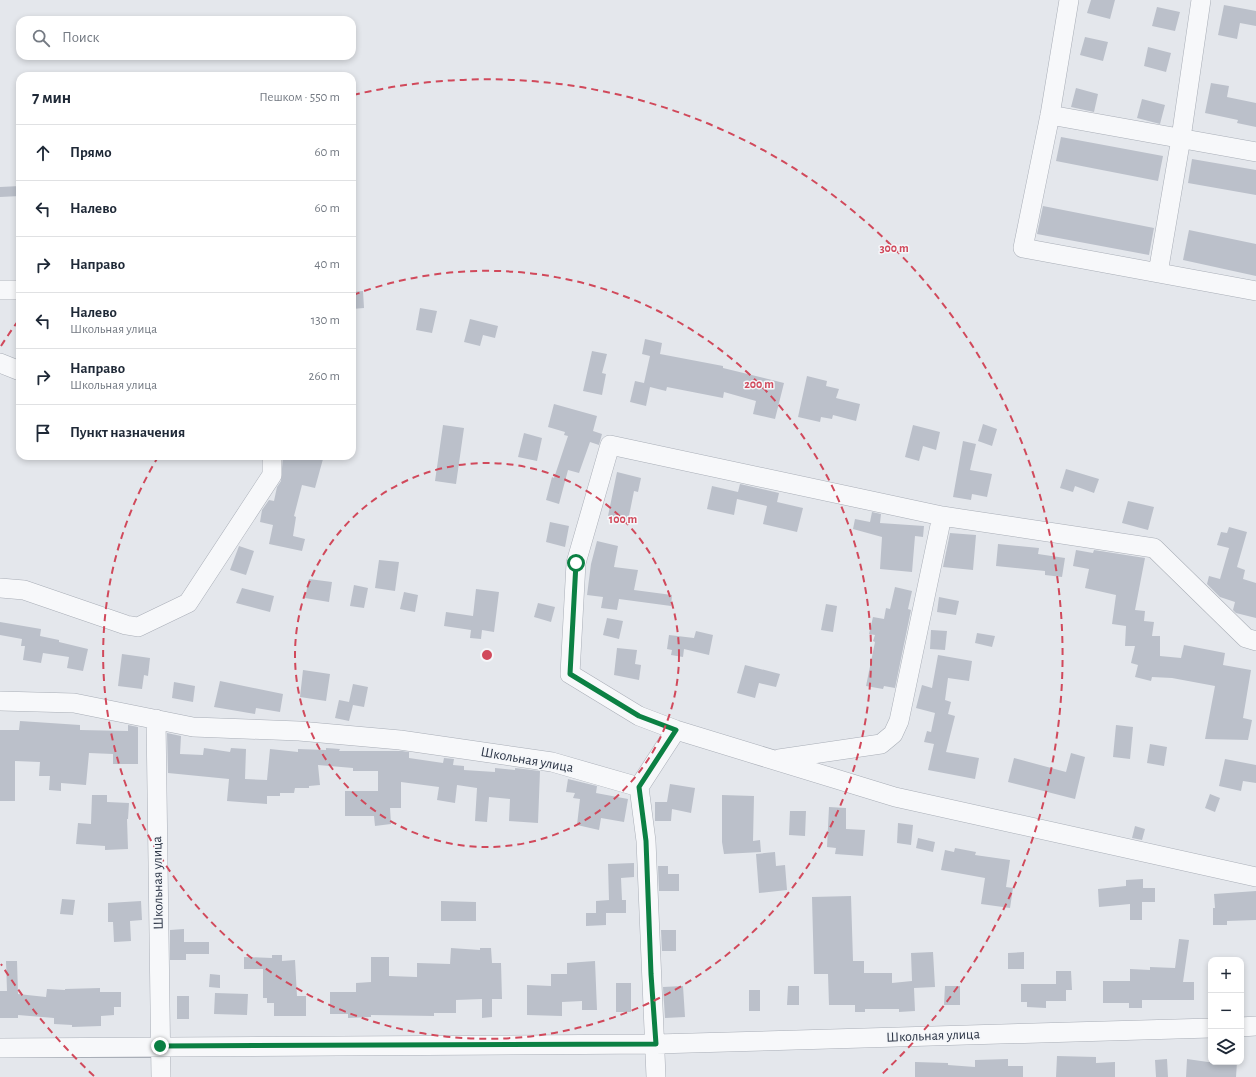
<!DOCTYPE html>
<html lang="ru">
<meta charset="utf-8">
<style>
body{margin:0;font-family:"Alegreya Sans",sans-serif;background:#f2f2f3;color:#1f2937}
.controls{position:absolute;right:12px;bottom:12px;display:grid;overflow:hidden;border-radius:8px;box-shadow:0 2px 6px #0003}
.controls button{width:36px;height:36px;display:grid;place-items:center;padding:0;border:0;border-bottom:1px solid #e0e1e3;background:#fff;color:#1f2937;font:20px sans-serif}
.stop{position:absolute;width:12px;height:12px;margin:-9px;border:3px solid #0b8043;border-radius:50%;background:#fff}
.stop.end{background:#0b8043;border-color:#fff;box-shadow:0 1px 4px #0008}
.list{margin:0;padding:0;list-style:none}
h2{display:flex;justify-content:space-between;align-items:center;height:52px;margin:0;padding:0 16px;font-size:17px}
h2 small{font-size:13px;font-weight:400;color:#747a83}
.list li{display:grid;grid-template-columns:26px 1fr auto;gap:12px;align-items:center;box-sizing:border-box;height:56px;padding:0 16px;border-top:1px solid #e0e1e3}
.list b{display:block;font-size:15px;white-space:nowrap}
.list p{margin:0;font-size:13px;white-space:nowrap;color:#747a83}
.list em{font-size:13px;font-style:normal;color:#747a83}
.icon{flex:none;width:22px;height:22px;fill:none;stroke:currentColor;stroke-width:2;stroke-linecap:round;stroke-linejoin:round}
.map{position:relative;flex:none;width:1256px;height:1077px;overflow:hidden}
.search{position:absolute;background:#fff;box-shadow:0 2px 6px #0003;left:16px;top:16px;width:340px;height:44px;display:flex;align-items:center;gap:10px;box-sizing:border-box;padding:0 14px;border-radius:12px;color:#747a83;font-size:15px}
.panel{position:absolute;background:#fff;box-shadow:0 2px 6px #0003;left:16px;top:72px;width:340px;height:388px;border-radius:12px}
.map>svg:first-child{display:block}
</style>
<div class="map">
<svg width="1256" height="1077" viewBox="0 0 1256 1077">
<rect width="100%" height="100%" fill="#e4e7ec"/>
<path fill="#bbc0ca" d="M1091,0H1115L1110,19L1087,13Z
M1224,5L1256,11V26L1240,23L1237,39L1218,35Z
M1157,7L1180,12L1175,31L1152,26Z
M1085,37L1108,42L1103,61L1080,55Z
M1148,47L1171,53L1166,72L1144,66Z
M1211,83L1229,86L1227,97L1256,103V127L1237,123L1238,120L1205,113Z
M1076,88L1098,94L1094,112L1071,107Z
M1142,99L1165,105L1160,124L1137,118Z
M1061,137L1163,156L1158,181L1056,161Z
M1192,159L1256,170V195L1188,183Z
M20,186V196L0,197V187Z
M1043,206L1154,228L1149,255L1037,234Z
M1189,230L1256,244V276L1183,260Z
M363,291L364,308L352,309V292Z
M420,308L437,311L432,333L416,330Z
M470,319L498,326L495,338L483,335L480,346L464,342Z
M645,339L662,343L660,354L723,366V368L784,383L775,419L753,414L756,401L724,392L723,398L667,387L666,391L650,387L646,406L630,402L635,381L644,383L650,356L642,354Z
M592,351L607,354L602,373L606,374L602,395L583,391Z
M807,376L827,381L826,386L839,389L836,398L860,404L856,421L833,415L832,419L821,417L820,422L798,417Z
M554,404L597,416L593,431L602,434L599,445L590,442L579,473L568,470L559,504L546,500L552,477L554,478L568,436L564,435L565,432L548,427Z
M983,424L997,429L992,446L978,441Z
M443,425L464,428L456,484L435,481Z
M913,425L940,432L936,450L923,446L919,461L905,457Z
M524,433L542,438L537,461L518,457Z
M963,441L976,444L970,470L992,474L987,497L972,494L971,500L953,497Z
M283,456H312L323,459L315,488L302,485L294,516L296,517L293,536L305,539L302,551L269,544L273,525L260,522L262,510L269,500L274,501L277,487L281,481Z
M1066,469L1099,479L1094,493L1075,486L1073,492L1060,488Z
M617,472L641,478L638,492L634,491L628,521L608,516Z
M740,484L779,493L777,502L803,508L797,532L763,524L767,506L737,499L734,515L707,509L712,486L738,492Z
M1128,501L1154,507L1148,530L1122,523Z
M872,512L881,514L880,523L924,526L923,537L915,536L912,572L880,569L882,537L853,529L855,519L870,522Z
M550,522L569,526L565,547L546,542Z
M1229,527L1247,532L1237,567L1245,570L1243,579L1256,583V618L1236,613L1233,610L1235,602L1220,597L1207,584L1209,576L1220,579L1229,548L1217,545L1221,532L1227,533Z
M950,533L976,535L973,570L943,567Z
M597,541L618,546L614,567L638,570L634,590L672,595L671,606L619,599L617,610L601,608L603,597L587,595L591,564Z
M998,544L1039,548L1038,554L1065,558L1062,577L1045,575V571L996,566Z
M239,546L254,551L246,575L230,570Z
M1076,550L1093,553L1094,550L1145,558L1135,610L1145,611L1144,621L1154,622L1152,636H1160V656L1181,658L1184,645L1225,653L1223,665L1251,670L1243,718L1252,720L1248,740L1205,739L1215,686L1172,678L1152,677L1151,681L1135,677L1138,665L1131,663L1135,646H1125L1126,626L1112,624L1116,595L1085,588L1089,569L1073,566Z
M379,560L399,562L395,591L375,588Z
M309,579L332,582L329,602L305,598Z
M354,585L368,588L364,608L350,606Z
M895,587L912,591L908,609L911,610L895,688L884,686L883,689L866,686L875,642L873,641L875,635L869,634L873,617L884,619L886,608L890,609Z
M242,588L274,596L270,612L236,603Z
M476,589L499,592L494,632L482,630L481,639L470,638L471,630L444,626L446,612L473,616Z
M404,592L418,595L415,612L400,609Z
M939,597L959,601L956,615L937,612Z
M538,603L555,607L551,622L534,617Z
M826,604L837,606L833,632L821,630Z
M607,618L623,621L619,639L603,635Z
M0,622L41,629L40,636L59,640V642L88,649L83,671L67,668L69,657L43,653L41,663L23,660L25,646H21L22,639L0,635Z
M931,630L947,631L945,650L930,649Z
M696,631L713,635L709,655L684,649L683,657L671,655L672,650L667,649L669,635L694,638Z
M977,633L995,636L992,647L975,643Z
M617,648L637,650L635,664L641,665L639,680L614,675Z
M122,654L150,658L148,676L144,675L142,689L118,686Z
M938,655L972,661L969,681L948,678L945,700L951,702L948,714L955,716L946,752L979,758L975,779L928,770L934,744L924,742L927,731L931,732L935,713L916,708L922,685L932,688Z
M745,665L780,674L776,687L759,683L755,698L737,693Z
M303,670L330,674L326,701L300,697Z
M220,681L283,694L280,712L256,708L255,714L214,707Z
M174,682L195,686L193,702L172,698Z
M353,684L368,687L364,707L353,705L349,721L335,718L339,700L349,702Z
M20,721L80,725V730L128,731V725L138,727V764H113V754L89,753L86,785L61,783V791L49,790L50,776H39L40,762L15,761V801H0V730H19Z
M1116,725L1133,727L1130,759L1113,757Z
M167,733L181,736L180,754L203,755L204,748L230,752L231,748L246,749L245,779L267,780L270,749L298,752V749L326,750V748L340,749L339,751H402L409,752V758L443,763L444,758L454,759L453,765L464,766V770L495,772V768L515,770V768L540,771L538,823L509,821L510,799L489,797L487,822L475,821L477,788L457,785L455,803L437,800L439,787L401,782V808H390L391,824L375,826L374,816H345V791H378V771H353V768L318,765L320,785L309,786V788H295L294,793H280V796H267V804L227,801L229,779L168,773Z
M1150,744L1167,747L1164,766L1147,763Z
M1071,753L1085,757L1075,799L1008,782L1014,758L1066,772Z
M1225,759L1256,765V783L1243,781L1241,791L1219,786Z
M568,779L597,786L596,793L628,799L624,822L601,818L599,830L577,825L580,799L573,798L575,793L566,792Z
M670,784L695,788L691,813L672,809L671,821H655V802H667Z
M1210,794L1220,798L1215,812L1205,808Z
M92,795H107V802L129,803L128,819H127L128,849L105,850V846L76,844L78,823L91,824Z
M722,795L754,796L753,841L760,840L761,852L724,854L722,842Z
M829,807L846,808V829L865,830L863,856L835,854L836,848L827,847Z
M790,811H806L805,836L789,835Z
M898,823L913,825L911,845L897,843Z
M1135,826L1145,829L1142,840L1132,838Z
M918,838L935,842L933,852L916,848Z
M955,848L976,852L975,855L1010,860L1006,887L1013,888L1010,908L981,904L985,878L941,870L945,850L954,852Z
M775,852L776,866L785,865L787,890L759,893L756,854Z
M634,863V877L621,878L622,900H626V913H606V925L586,926V913H596V901L609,900L608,864Z
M658,866H668V874H679V891H659Z
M1143,879V888H1155V902H1142V920H1130V904L1099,907L1098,889L1126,886V880Z
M1256,891V920L1227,921V925H1213V908H1215L1214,894Z
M851,896L853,961H864V973H892V983L912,981L911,953L933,952L935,987L914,988L915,1011L899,1012V1009H865V1012H855V1005H829L828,974H814L812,897Z
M62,899L75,900L73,915L60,914Z
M141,901L142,920L130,921L131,941L114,942L113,922H108V903Z
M441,901L476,902V921H441Z
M184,929V942H209V954H186V960H170V930Z
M661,930H676V951H662Z
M1179,939L1189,940L1183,982H1194V1000H1142V1008H1129V1003H1103V981H1130V969L1150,970V967L1175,968Z
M451,948L480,950V948H491L492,963H501L502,999H492V1017L482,1018V999L456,1000V1013H434V1016L371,1015V1017L348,1018V1014H330V992H356V983L371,982V957H389V976L417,977V963L450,964Z
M1024,952V969H1008V953Z
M272,955H282V961L295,960L297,996H306V1016H274V1003H267V998H263V969H244V957L272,958Z
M6,961H17L18,994L46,997L47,989L65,990V989L100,988V992H121V1007H114V1015L101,1016V1026L72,1027V1025L54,1024V1018L18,1015V1018H0V991H7Z
M595,961L597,1010H582V1001L562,1002V1016L527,1015V985L551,986V974H567V963Z
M1056,971H1071L1072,990H1066V1001H1046V1008L1027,1007V1002H1021V984H1056Z
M210,974L220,975V988L209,987Z
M616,983H631V1012H616Z
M683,986L685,1017L665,1018L663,987Z
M788,986H799V1005H787Z
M945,986H960V1005H944Z
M749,990H760V1011H749Z
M215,993L248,994L247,1015L214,1014Z
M177,996H189V1019H177Z
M1057,1056L1096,1057V1063L1115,1062V1077H1056Z
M1008,1059V1066H1023V1077H915V1062L948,1063V1065L975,1067V1060Z
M1167,1059L1168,1077H1156L1155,1060Z
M1187,1059L1208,1062H1237L1236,1077H1186Z"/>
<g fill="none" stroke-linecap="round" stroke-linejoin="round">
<g stroke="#a9aeb7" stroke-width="20">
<path id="minor" d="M1069,0L1050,115L1023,248L1256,291
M1050,115L1256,152
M1158,273L1181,138L1201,0
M0,290H20
M0,363L20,371
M0,588L24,590L126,625L138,627L188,603L272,475V456
M1256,641L1246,638L1154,548L942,516L610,445L576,563L570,674L639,716L676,730L895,797L1256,877
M0,701L74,703L193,727L299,731L400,740L552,762L639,787
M156,719L161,1077
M779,759L881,744L893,734L899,721L942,516
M639,787L646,841L656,1077
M639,787L676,730
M1241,1027L1256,1026
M0,1048L656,1044L1211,1028"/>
</g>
<use href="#minor" stroke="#f7f8fa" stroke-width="19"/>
</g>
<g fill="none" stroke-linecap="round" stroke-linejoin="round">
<path stroke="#0b8043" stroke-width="5" d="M160,1046L656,1044L651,974L646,841L639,787L676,730L639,716L570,674L576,563"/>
</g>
<g fill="none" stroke="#d1495b" stroke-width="2" stroke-dasharray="7 5">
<circle cx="487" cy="655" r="192"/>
<path d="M353 295A384 384 0 1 1 158 457"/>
<path d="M94 1076A576 576 0 0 1 1 964M1 346A576 576 0 0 1 18 321M353 95A576 576 0 0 1 880 1076"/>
</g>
<g text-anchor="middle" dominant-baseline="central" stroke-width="3" stroke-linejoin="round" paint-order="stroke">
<g font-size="14" fill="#2b3445" stroke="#f4f6f9">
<text transform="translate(527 760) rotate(10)">Школьная улица</text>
<text transform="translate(158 883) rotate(-91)">Школьная улица</text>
<text transform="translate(933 1036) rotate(-2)">Школьная улица</text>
</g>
</g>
<circle cx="487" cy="655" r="6" fill="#d1495b" stroke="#f4f6f9" stroke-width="2"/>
<g font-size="12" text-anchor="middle" font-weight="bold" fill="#d1495b" stroke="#f4f6f9" stroke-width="3" stroke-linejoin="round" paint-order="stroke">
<text x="894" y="252">300 m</text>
<text x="759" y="388">200 m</text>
<text x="623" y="523">100 m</text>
</g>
</svg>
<div class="controls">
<button>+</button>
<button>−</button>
<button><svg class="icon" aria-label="layers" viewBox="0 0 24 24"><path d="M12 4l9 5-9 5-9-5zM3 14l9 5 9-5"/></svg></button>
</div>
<div class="stop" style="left:576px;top:563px"></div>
<div class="stop end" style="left:160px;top:1046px"></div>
<div class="search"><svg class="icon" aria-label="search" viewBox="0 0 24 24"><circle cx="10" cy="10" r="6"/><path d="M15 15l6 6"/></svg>Поиск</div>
<section class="panel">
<h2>7 мин<small>Пешком · 550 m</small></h2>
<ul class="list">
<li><svg class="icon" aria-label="ahead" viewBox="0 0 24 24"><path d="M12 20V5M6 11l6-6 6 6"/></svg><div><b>Прямо</b></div><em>60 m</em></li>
<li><svg class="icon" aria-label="left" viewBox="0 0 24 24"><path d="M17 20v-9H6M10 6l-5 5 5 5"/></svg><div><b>Налево</b></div><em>60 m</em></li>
<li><svg class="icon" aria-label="right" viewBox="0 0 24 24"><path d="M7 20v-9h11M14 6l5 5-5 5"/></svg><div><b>Направо</b></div><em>40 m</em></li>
<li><svg class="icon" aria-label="left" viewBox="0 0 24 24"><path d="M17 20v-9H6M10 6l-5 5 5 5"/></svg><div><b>Налево</b><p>Школьная улица</p></div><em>130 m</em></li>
<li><svg class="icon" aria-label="right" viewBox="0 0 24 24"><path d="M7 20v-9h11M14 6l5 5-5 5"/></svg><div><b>Направо</b><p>Школьная улица</p></div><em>260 m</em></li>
<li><svg class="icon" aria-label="arrive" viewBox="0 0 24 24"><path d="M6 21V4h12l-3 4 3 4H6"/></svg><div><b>Пункт назначения</b></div></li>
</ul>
</section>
</div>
